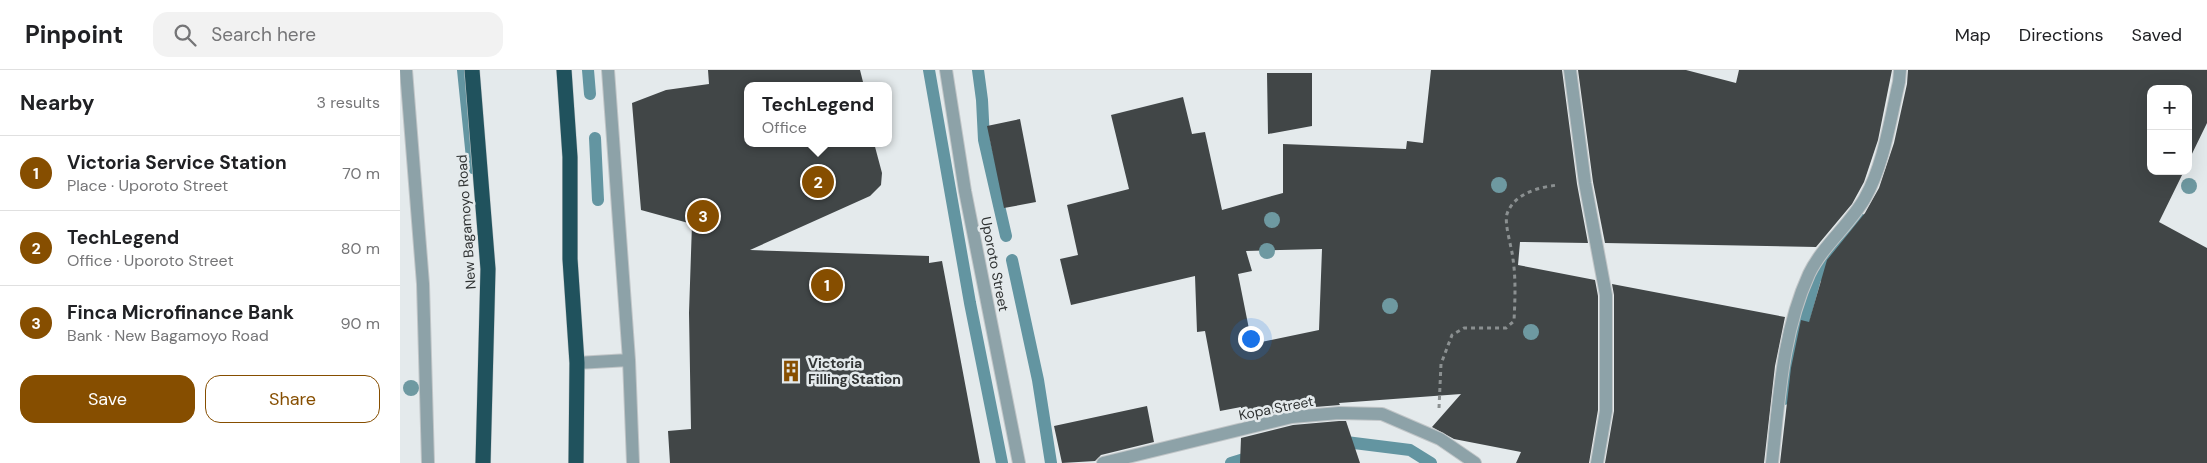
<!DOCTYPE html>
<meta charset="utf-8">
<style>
body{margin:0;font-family:"DM Sans",sans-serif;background:#f2f2f2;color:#202124}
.controls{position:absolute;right:15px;top:15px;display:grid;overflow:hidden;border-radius:10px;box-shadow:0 5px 20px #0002}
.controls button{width:45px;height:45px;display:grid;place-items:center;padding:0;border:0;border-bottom:1px solid #e0e0e0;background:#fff;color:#202124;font:25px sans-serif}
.you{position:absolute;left:850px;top:268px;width:18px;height:18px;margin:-12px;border:4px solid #fff;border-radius:50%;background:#1a73e8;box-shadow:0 0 0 8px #1a73e833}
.badge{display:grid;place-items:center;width:32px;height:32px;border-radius:50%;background:#864e00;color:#fff;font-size:16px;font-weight:700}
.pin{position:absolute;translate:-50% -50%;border:2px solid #fff;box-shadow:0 1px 5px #0006}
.popup{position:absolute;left:344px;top:12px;width:148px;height:65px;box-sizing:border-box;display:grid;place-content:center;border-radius:10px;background:#fff;filter:drop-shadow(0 1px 4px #0005);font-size:16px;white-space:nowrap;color:#757577}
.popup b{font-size:19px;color:#202124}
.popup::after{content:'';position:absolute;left:50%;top:100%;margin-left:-10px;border:10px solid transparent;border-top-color:#fff}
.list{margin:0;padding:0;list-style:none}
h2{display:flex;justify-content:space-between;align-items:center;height:65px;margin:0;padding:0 20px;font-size:21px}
h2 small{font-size:16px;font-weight:400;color:#757577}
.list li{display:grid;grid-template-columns:32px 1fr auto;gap:15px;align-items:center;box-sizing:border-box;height:75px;padding:0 20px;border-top:1px solid #e0e0e0}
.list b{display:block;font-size:19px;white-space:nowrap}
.list p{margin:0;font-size:16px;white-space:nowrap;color:#757577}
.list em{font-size:16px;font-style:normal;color:#757577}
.actions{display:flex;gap:10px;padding:15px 20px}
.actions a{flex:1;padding:11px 0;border:1px solid #864e00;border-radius:15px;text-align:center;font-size:18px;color:#864e00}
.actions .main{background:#864e00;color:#fff}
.icon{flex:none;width:28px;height:28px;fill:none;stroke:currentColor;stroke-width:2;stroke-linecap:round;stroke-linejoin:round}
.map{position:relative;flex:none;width:1807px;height:393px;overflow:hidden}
header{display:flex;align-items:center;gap:30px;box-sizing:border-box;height:70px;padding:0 25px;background:#fff;border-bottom:1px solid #e0e0e0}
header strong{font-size:24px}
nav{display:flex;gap:28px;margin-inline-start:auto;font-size:18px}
.search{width:350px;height:45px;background:#f2f2f2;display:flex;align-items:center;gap:12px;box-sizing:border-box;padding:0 18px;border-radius:15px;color:#757577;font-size:19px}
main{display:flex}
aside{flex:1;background:#fff}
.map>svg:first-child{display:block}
</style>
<header>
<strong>Pinpoint</strong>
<div class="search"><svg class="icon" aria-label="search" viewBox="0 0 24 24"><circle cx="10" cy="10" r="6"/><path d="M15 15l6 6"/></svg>Search here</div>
<nav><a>Map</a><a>Directions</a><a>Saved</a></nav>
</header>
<main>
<aside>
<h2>Nearby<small>3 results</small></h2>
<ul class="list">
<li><span class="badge">1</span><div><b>Victoria Service Station</b><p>Place · Uporoto Street</p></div><em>70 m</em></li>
<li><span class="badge">2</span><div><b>TechLegend</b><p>Office · Uporoto Street</p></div><em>80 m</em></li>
<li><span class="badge">3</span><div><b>Finca Microfinance Bank</b><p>Bank · New Bagamoyo Road</p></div><em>90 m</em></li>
</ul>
<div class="actions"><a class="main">Save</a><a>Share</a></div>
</aside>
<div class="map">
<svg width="1807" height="393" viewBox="0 0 1807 393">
<rect width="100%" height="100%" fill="#e4eaec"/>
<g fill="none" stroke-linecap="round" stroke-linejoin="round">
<path stroke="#6395a1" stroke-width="12" d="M63,0L73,98
M188,0L190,24
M529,0L570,233L602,393
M578,0L582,30L584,70L606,166
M195,68L198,130
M612,190L638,310L651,393
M1384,329L1385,319L1415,209L1459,148
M938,371L1010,380L1031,393
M831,393L857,385"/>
</g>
<path fill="#414647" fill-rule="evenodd" d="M308,0H460L464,16H348V73H474L482,103L481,115L470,126L350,180L529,186V193L542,191L580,393H270L268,361L291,359L289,243L292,154L241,140L232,33L266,20L309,14Z
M1031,0H1162L1177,114L1188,173L1120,172L1118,195L1195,210L1198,226V340L1189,393H1116L1121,382L1054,369L1032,357L1061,324L939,333L940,335L890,339L841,351V337L820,341L805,261L797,262L795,206L671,235L660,189L678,185L667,135L729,119L711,45L783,27L792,64L805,62L822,140L883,123V74L1006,79L1007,71L1023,73ZM922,179L919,260L852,274L838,204L852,201L846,181Z
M1178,0H1286L1336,13L1339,0H1492L1478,70L1464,112L1452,134L1416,177L1205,173L1193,112Z
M1508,0H1807V53L1788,92V19H1751V101H1784L1759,152L1807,178V393H1380L1391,298L1401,250L1409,252L1427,190L1465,143L1479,118L1494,73L1507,14Z
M867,3H912V56L868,64Z
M620,49L636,132L604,138L587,56Z
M1212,214L1385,247L1375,296L1364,393H1205L1214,341V225Z
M747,336L754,372L701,385L695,391L662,393L654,356Z
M939,351H946L960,393H840L841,368L893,355Z"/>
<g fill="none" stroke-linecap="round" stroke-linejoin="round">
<g stroke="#c0c5c7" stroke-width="14">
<path id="minor" d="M6,0L23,214L28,393
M208,0L229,290L233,393
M546,0L565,121L619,393
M1170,0L1185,113L1206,225V341L1197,393
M177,293L229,290
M703,393L892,347L939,343L982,344L1040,369L1075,393
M1372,393C1379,330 1382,263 1409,204C1423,175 1449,156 1465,128C1484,94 1490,50 1499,12L1500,0"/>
</g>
<g stroke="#c0c5c7" stroke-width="16">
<path id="highway" d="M72,0L88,199L83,393
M164,0L170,87V189L177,293L176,393"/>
</g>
<path stroke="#8b9091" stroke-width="3" stroke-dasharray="4 4" stroke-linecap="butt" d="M1039,338L1041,294L1052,265L1064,258H1106L1114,251C1115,230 1116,210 1113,189C1112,178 1104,154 1107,144C1114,123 1140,117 1158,115"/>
<use href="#minor" stroke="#8da2a8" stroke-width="12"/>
<use href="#highway" stroke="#20525d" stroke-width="15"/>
</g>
<g fill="#6e99a1">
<circle cx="1099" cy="115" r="8"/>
<circle cx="1789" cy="116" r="8"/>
<circle cx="872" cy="150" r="8"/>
<circle cx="867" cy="181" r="8"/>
<circle cx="990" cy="236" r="8"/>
<circle cx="1131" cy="262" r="8"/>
<circle cx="11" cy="318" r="8"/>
</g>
<defs>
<g id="building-bare" transform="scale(1.725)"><path d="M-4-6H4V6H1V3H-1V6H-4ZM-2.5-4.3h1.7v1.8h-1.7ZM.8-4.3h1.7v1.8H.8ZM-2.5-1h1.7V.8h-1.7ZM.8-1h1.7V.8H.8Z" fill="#864e00" stroke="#e4eaec" stroke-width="2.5" paint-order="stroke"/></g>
</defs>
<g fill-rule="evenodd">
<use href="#building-bare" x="391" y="301"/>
</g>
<g text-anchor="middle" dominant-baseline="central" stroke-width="5" stroke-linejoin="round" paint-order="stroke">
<g font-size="14" fill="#303333" stroke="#e4eaec">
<text transform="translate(66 152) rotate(-94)">New Bagamoyo Road</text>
<text transform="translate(595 194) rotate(79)">Uporoto Street</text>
<text transform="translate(876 338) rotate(-11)">Kopa Street</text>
</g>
<g font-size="14" font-weight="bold" fill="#303333" stroke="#e4eaec" text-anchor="start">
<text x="408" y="293">Victoria<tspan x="408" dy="16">Filling Station</tspan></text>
</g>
</g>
</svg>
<div class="controls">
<button>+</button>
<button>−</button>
</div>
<div class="you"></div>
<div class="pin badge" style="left:427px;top:215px">1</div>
<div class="pin badge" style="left:418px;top:112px">2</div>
<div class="popup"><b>TechLegend</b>Office</div>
<div class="pin badge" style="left:303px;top:146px">3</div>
</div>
</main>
